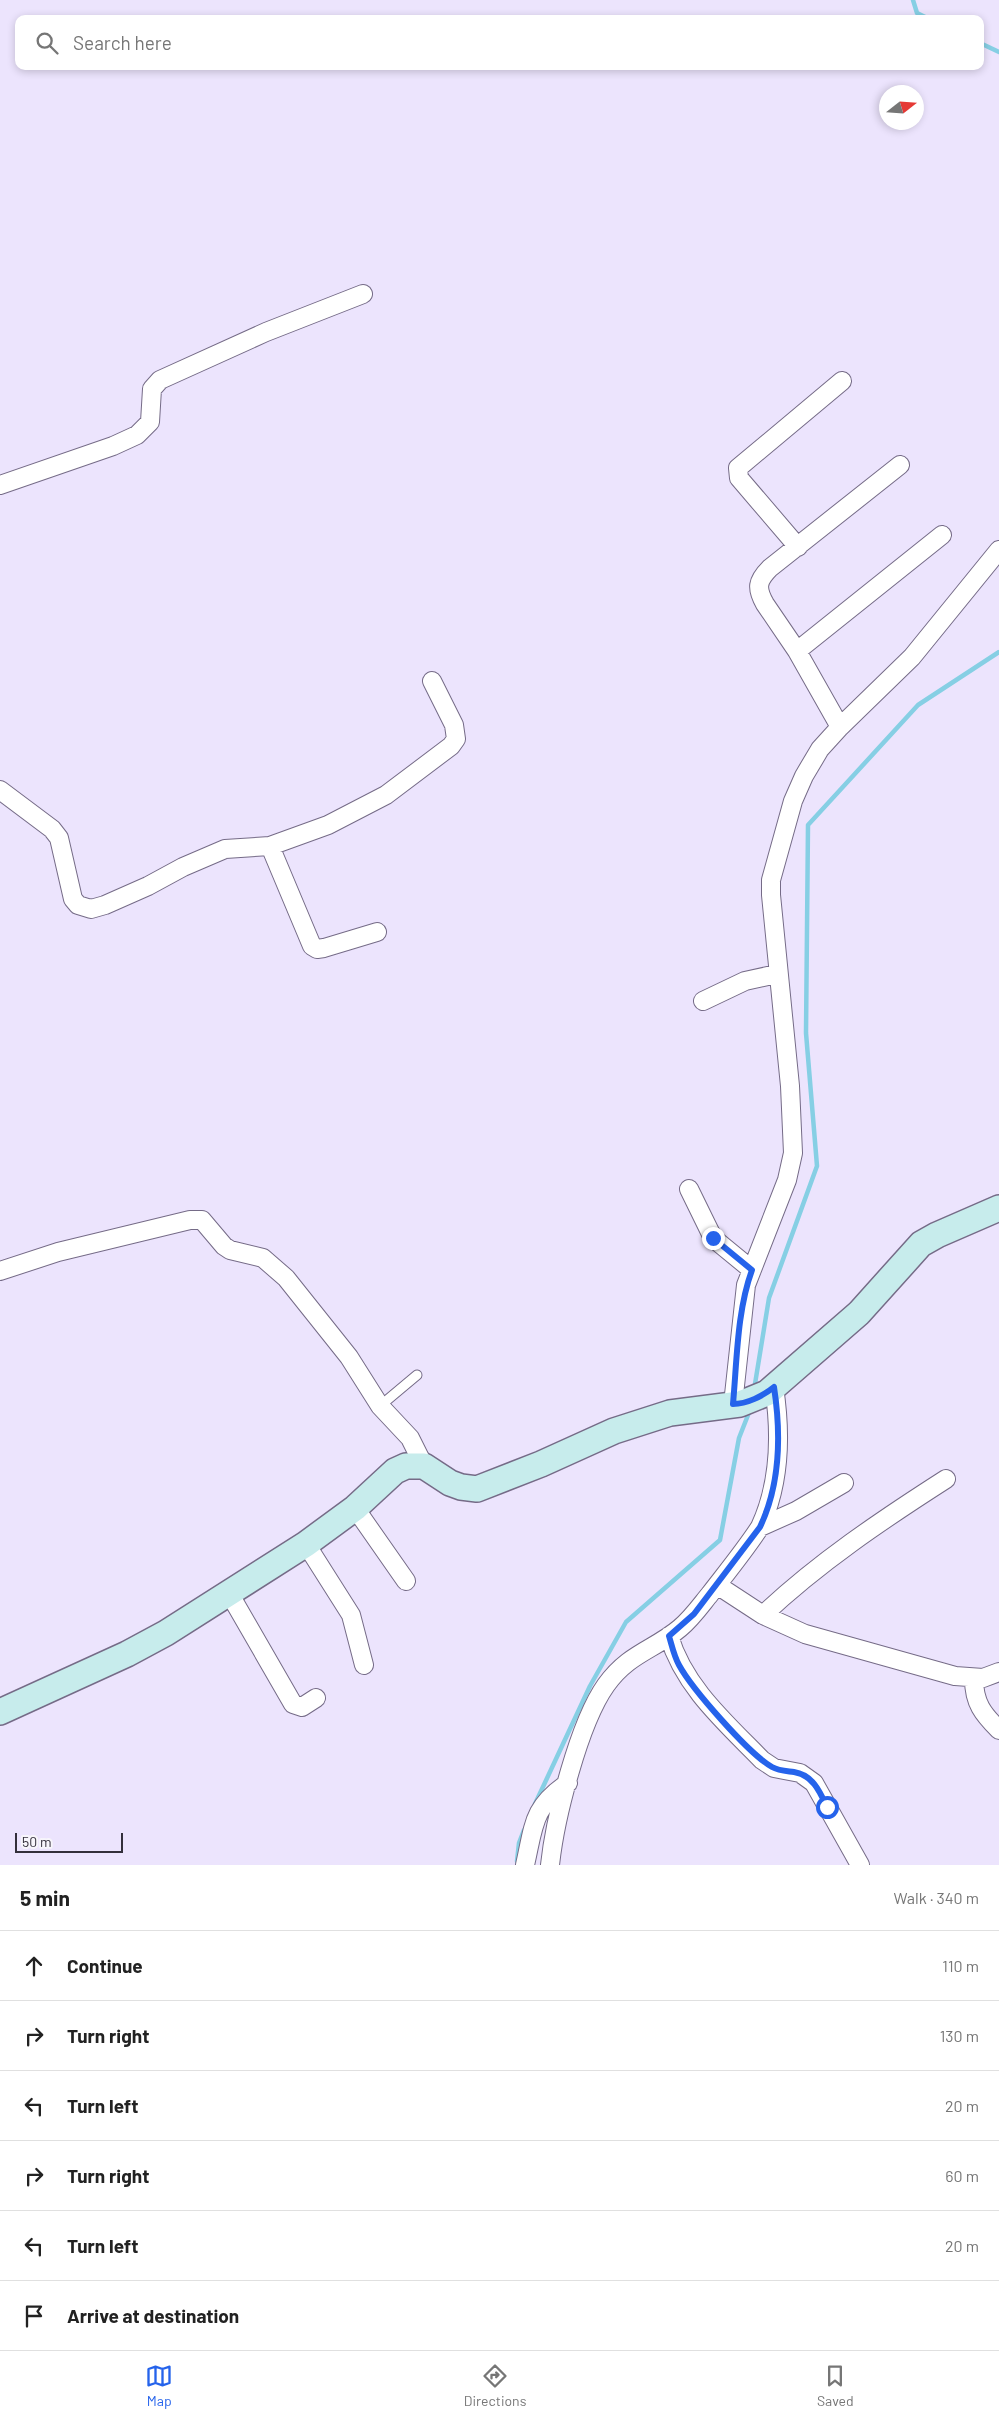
<!DOCTYPE html>
<meta charset="utf-8">
<style>
body{margin:0;font-family:Barlow,sans-serif;background:#f6f6f6;color:#222}
.compass{position:absolute;left:879px;top:85px;width:45px;height:45px;border-radius:50%;background:#fff;box-shadow:0 2px 8px #0003;rotate:73deg}
.scale{position:absolute;left:15px;bottom:12px;width:108px;box-sizing:border-box;padding-left:5px;border:2px solid #332f3b;border-top:0;font-size:14px;line-height:18px;white-space:nowrap;color:#332f3b;-webkit-text-stroke:4px #f7f5fb;paint-order:stroke}
.stop{position:absolute;width:15px;height:15px;margin:-11px;border:4px solid #2563eb;border-radius:50%;background:#fff}
.stop.end{background:#2563eb;border-color:#fff;box-shadow:0 1px 5px #0008}
.list{margin:0;padding:0;list-style:none}
h2{display:flex;justify-content:space-between;align-items:center;height:65px;margin:0;padding:0 20px;font-size:21px}
h2 small{font-size:16px;font-weight:400;color:#767676}
.list li{display:grid;grid-template-columns:32px 1fr auto;gap:15px;align-items:center;box-sizing:border-box;height:70px;padding:0 20px;border-top:1px solid #e0e0e0}
.list b{display:block;font-size:19px;white-space:nowrap}
.list em{font-size:16px;font-style:normal;color:#767676}
.icon{flex:none;width:28px;height:28px;fill:none;stroke:currentColor;stroke-width:2;stroke-linecap:round;stroke-linejoin:round}
.map{position:relative;flex:none;width:999px;height:1865px;overflow:hidden}
.search{position:absolute;background:#fff;box-shadow:0 2px 8px #0003;left:15px;right:15px;top:15px;height:55px;display:flex;align-items:center;gap:12px;box-sizing:border-box;padding:0 18px;border-radius:10px;color:#767676;font-size:19px}
.sheet{height:485px;background:#fff}
nav{display:flex;justify-content:space-around;align-items:center;box-sizing:border-box;height:70px;border-top:1px solid #e0e0e0;background:#fff;font-size:14px;color:#767676}
nav a{display:grid;justify-items:center;gap:2px}
nav .on{color:#2563eb}
.map>svg:first-child{display:block}
</style>
<div class="map">
<svg width="999" height="1865" viewBox="0 0 999 1865">
<rect width="100%" height="100%" fill="#ece4fd"/>
<g fill="none" stroke-linecap="round" stroke-linejoin="round">
<path stroke="#86cfe4" stroke-width="4.5" d="M913,0L917,13L929,19
M980,43L999,52
M754,1390L769,1298L817,1166L806,1033L808,825L918,705L999,652
M535,1804L590,1686L626,1622L720,1540L739,1438L750,1410
M517,1861L519,1843L524,1830"/>
<g stroke="#756b87" stroke-width="11">
<path id="lane" d="M380,1406L417,1375"/>
</g>
<g stroke="#756b87" stroke-width="20">
<path id="street" d="M0,485L113,446L137,435L150,422L152,389L160,380L266,332L363,294
M798,547L739,478L738,468L842,381
M797,651L942,535
M840,727L797,651L765,604C756,588 757,581 770,568L900,465
M0,790L52,829L59,838L73,899L78,905L91,909L105,905L148,886L183,867L225,849L270,846L328,825L386,795L451,746L456,739L454,725L432,681
M270,846L312,946L317,949L324,948L377,932
M703,1001L745,981L777,974
M689,1189L713,1238L752,1270
M0,1271L58,1252L190,1220H202L224,1246L230,1250L263,1258L286,1278L349,1357L380,1406L410,1438L424,1466
M733,1404L746,1285L787,1180L793,1153L790,1086L771,895V880L793,801L804,776L820,749L840,727L912,657L999,550
M355,1508L406,1581
M760,1527L796,1511L844,1483
M306,1544L351,1615L364,1665
M717,1585L763,1615L805,1634L955,1676L983,1678L999,1672
M229,1593L293,1704L302,1707L316,1698
M763,1615C818,1563 882,1520 946,1479
M669,1636C684,1687 726,1723 762,1760L774,1768L800,1773L814,1783L860,1865
M974,1679C974,1703 983,1714 999,1730
M525,1865C534,1826 532,1807 568,1783
M550,1865C555,1818 579,1723 606,1685C629,1653 654,1650 680,1628C692,1618 701,1605 710,1594C727,1572 745,1550 760,1527C780,1484 781,1433 774,1387"/>
</g>
<g stroke="#756b87" stroke-width="28">
<path id="secondary" d="M0,1712L127,1654L166,1633L306,1544L355,1508L395,1471L406,1466H424L450,1483L461,1487L477,1489L541,1464L614,1431L670,1413L740,1404L767,1393L859,1313L921,1244L937,1235L999,1208"/>
</g>
<use href="#lane" stroke="#fff" stroke-width="9"/>
<use href="#street" stroke="#fff" stroke-width="18"/>
<use href="#secondary" stroke="#c7ecec" stroke-width="25"/>
</g>
<g fill="none" stroke-linecap="round" stroke-linejoin="round">
<path stroke="#2563eb" stroke-width="6" d="M713,1238L752,1270C737,1311 737,1360 733,1404C747,1404 763,1396 774,1387C781,1433 780,1485 760,1527L694,1614L669,1636C672,1646 674,1656 679,1665C692,1689 749,1754 772,1767C779,1771 787,1771 794,1772C813,1775 820,1792 827,1807"/>
</g>
</svg>
<svg class="compass" viewBox="-18 -18 36 36"><path d="M0-13l5 13h-10z" fill="#e53935"/><path d="M0 13l5-13h-10z" fill="#767676"/></svg>
<div class="scale">50 m</div>
<div class="stop" style="left:827px;top:1807px"></div>
<div class="stop end" style="left:713px;top:1238px"></div>
<div class="search"><svg class="icon" aria-label="search" viewBox="0 0 24 24"><circle cx="10" cy="10" r="6"/><path d="M15 15l6 6"/></svg>Search here</div>
</div>
<section class="sheet">
<h2>5 min<small>Walk · 340 m</small></h2>
<ul class="list">
<li><svg class="icon" aria-label="ahead" viewBox="0 0 24 24"><path d="M12 20V5M6 11l6-6 6 6"/></svg><div><b>Continue</b></div><em>110 m</em></li>
<li><svg class="icon" aria-label="right" viewBox="0 0 24 24"><path d="M7 20v-9h11M14 6l5 5-5 5"/></svg><div><b>Turn right</b></div><em>130 m</em></li>
<li><svg class="icon" aria-label="left" viewBox="0 0 24 24"><path d="M17 20v-9H6M10 6l-5 5 5 5"/></svg><div><b>Turn left</b></div><em>20 m</em></li>
<li><svg class="icon" aria-label="right" viewBox="0 0 24 24"><path d="M7 20v-9h11M14 6l5 5-5 5"/></svg><div><b>Turn right</b></div><em>60 m</em></li>
<li><svg class="icon" aria-label="left" viewBox="0 0 24 24"><path d="M17 20v-9H6M10 6l-5 5 5 5"/></svg><div><b>Turn left</b></div><em>20 m</em></li>
<li><svg class="icon" aria-label="arrive" viewBox="0 0 24 24"><path d="M6 21V4h12l-3 4 3 4H6"/></svg><div><b>Arrive at destination</b></div></li>
</ul>
</section>
<nav>
<a class="on"><svg class="icon" aria-label="map" viewBox="0 0 24 24"><path d="M3 6l6-2 6 2 6-2v14l-6 2-6-2-6 2zM9 4v14M15 6v14"/></svg>Map</a>
<a><svg class="icon" aria-label="directions" viewBox="0 0 24 24"><path d="M12 3l9 9-9 9-9-9zM9 14v-3h6M13 9l2 2-2 2"/></svg>Directions</a>
<a><svg class="icon" aria-label="saved" viewBox="0 0 24 24"><path d="M7 4h10v16l-5-4-5 4z"/></svg>Saved</a>
</nav>
